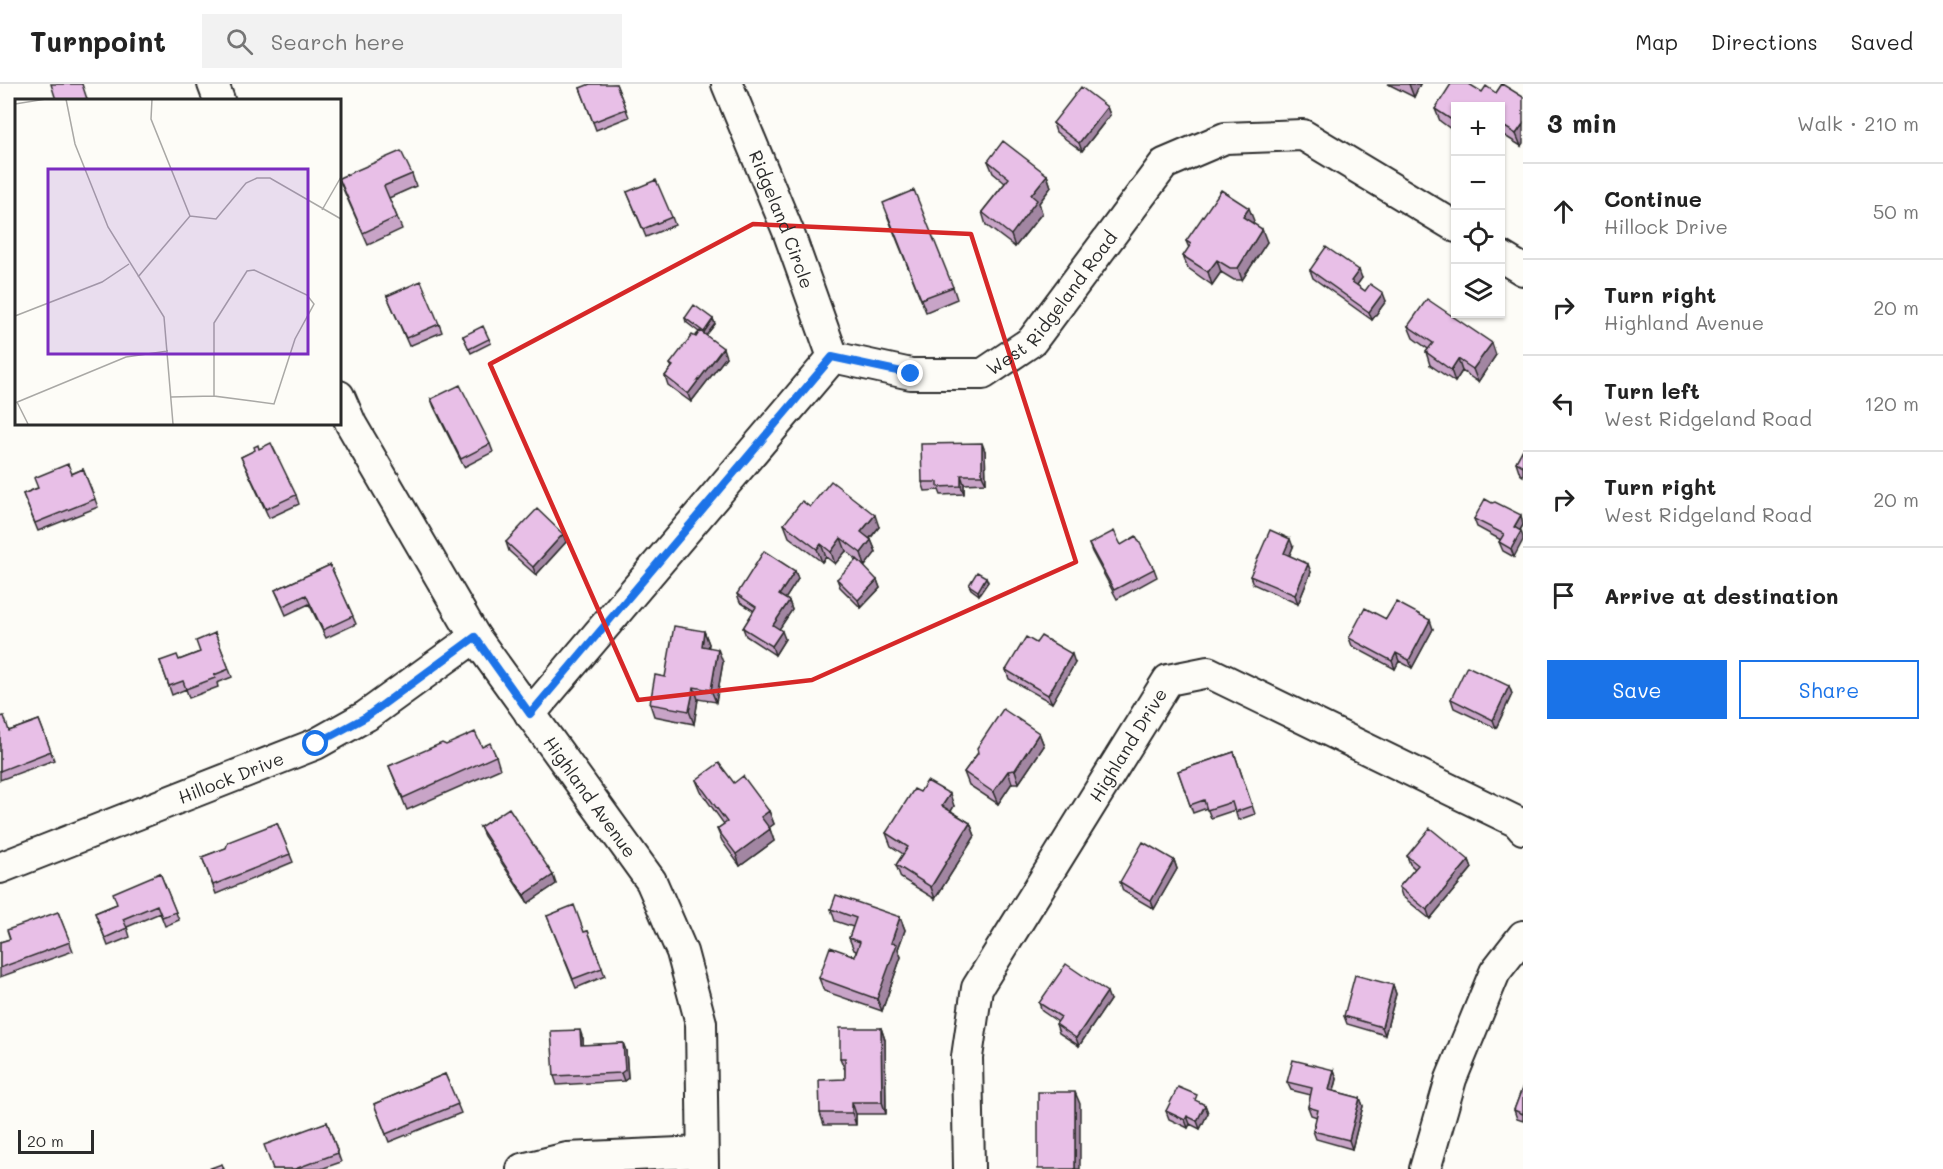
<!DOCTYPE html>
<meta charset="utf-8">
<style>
body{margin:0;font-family:Mali,sans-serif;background:#f2f2f2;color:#222}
.controls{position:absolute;right:18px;top:18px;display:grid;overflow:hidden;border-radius:0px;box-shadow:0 2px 4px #0004}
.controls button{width:54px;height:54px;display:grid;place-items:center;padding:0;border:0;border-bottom:2px solid #e0e0e0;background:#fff;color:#222;font:30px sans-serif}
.scale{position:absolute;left:18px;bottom:15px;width:76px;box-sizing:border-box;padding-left:6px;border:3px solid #2b2b2b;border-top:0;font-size:16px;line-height:21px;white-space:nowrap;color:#2b2b2b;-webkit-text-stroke:4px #fdfcf7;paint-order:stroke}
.stop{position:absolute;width:18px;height:18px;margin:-14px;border:4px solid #1a73e8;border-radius:50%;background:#fff}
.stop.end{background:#1a73e8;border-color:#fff;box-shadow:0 2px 6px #0008}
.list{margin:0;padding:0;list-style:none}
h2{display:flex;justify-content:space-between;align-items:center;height:78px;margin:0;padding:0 24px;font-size:26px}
h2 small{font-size:20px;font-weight:400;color:#767676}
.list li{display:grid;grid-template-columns:39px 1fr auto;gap:18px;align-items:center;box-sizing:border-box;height:96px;padding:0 24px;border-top:2px solid #e0e0e0}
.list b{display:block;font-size:22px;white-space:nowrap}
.list p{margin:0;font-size:20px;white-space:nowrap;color:#767676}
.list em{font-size:20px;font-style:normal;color:#767676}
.actions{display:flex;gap:12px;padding:18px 24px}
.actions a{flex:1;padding:14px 0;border:2px solid #1a73e8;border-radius:0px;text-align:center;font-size:21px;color:#1a73e8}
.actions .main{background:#1a73e8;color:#fff}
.icon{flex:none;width:33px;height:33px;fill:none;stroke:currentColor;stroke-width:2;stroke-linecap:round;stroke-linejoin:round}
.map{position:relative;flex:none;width:1523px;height:1085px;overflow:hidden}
header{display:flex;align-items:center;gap:36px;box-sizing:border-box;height:84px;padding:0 30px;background:#fff;border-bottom:2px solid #e0e0e0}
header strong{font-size:28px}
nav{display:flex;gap:33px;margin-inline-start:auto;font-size:21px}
.search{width:420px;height:54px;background:#f2f2f2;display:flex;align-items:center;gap:15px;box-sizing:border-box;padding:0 21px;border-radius:0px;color:#767676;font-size:22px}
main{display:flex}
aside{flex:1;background:#fff}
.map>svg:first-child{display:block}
</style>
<header>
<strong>Turnpoint</strong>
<div class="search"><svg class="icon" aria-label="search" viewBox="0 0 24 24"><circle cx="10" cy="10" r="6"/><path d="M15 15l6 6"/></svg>Search here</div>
<nav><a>Map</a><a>Directions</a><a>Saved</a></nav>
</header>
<main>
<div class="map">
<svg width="1523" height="1085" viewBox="0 0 1523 1085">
<rect width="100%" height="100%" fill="#fdfcf7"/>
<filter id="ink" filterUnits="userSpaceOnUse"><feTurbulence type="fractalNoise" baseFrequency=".0167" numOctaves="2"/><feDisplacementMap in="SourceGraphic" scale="12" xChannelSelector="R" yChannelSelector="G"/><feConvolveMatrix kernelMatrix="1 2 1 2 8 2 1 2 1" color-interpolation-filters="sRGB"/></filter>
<g filter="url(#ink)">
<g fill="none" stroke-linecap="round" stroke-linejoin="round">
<g stroke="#2b2b2b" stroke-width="34">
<g id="minor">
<path d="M213,0L219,16"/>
<path id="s1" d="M727,0L788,147L833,273"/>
<path d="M1500,172L1523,186"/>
<path id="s2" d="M339,312L351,340L475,553L651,797L682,868L701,939L703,1085"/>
<path id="s3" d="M530,630L833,273L911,290H983L1032,257L1164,80L1225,54L1303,51L1456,143"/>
<path id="s4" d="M0,784L316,660L366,632L475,553"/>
<path d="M522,1085L567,1074L702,1068"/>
<path id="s5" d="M969,1085L967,973L977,904L1168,596L1208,588L1517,738L1523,745"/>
<path d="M1425,1085L1451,995L1495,888L1523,852"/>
</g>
</g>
<use href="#minor" stroke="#fdfcf7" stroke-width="30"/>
</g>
<path fill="#c8a4c7" stroke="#2b2b2b" stroke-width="1.5" d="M616,0L629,33L596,46L580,4Z
M1388,0H1420L1414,13Z
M1502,0L1521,62L1500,49V22H1455V48L1440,37L1435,25L1482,8L1496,9Z
M1107,23L1110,31L1082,67L1056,48L1053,39Z
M988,77L1047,91L1051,103L1039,119L1042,129L1015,163L986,141L982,128L1005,99L993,89Z
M412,90L416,102L389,114L402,145L368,161L339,96Z
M627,108L672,133L675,141L646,153Z
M887,131L953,203L957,215L926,228Z
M1254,137L1252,139L1267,158L1242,196H1234L1221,188L1212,201L1188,184L1183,172L1189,164L1186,157Z
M1310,186L1362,194L1357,201L1365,207L1386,217L1372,236L1313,194Z
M387,212L439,240L442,248L409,262Z
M685,234L713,235L715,240L706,251L726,273L691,318L668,301L665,292L672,283L670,280L699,248L686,238Z
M1408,242L1496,271L1478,298L1462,287L1455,298L1430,281L1426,268L1428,265L1413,254Z
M463,252L489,255L491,259L471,269Z
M431,315L490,360L493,368L464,383L434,323Z
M259,365L296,411L299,420L269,434L241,373Z
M1523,365V392L1520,390L1516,378Z
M985,367L986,399L964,400V410L941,411L939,406L925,407L922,398Z
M83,385L98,423L38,447L23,410Z
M810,423L879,443L870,455L871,456L876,468L865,482L846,467L835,480L826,473L822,478L789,453L784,440Z
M1474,435L1523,441L1520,446L1514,473L1503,467L1499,458L1501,456L1477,443Z
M506,458H566L536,491L509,467Z
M1089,460L1121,461L1154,485L1157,493L1117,515L1092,468Z
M1293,463L1289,472L1311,488L1298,520L1253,500L1250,492Z
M330,481L356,540L326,554L309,520L286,531L275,506Z
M795,487L798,495L785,515L789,517L792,526L779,545L785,555L775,571L746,552L743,544L754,527L740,518L737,510Z
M986,493L988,498L979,511L971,505L969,501Z
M837,495L877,496L880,504L861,524L840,503Z
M1386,535L1433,545L1412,584L1399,577L1395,585L1352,562L1349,554Z
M704,547L709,560L708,564L723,578L716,618L698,615L694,640L654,632L650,620L665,593Z
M215,549L232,593L217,599L218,603L189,614L186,605L172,611L160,577L179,576L200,568Z
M1075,579L1052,619L1009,595L1006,586Z
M1509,602L1512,610L1496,644L1454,624L1451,615Z
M0,633L9,647L39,636L54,676L0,696Z
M1039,649L1044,662L1019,699H1012L998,720L969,701L964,688L978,669Z
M446,661L482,663L496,672L500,685L407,726L389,682Z
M1234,668L1255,730L1238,736L1235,726L1211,734L1207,724L1193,729L1178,687Z
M696,696L734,699L769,727L774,740L769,743L774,757L740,782L722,757L717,745L724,740L701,708Z
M920,708L954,722L951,727L970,739L975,752L935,815L901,794L896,781L903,770L891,762L886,749Z
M277,739L293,778L216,810L202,773L226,764Z
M480,743L556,800L528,819L484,752Z
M1407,772L1469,776L1472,784L1430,835L1402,812L1399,803L1415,785L1410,780Z
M1174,776L1177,785L1154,825L1123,807L1120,798Z
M160,789L179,836L165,842L160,829L127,843L130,853L108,862L95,829L117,820Z
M831,825L900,833L905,846L898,865L901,873L882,927L824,907L819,894L855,872L856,867L854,866L849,854L853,843L835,837Z
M58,828L73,867L0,893V858L10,855Z
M547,832L584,848L588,847L605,892L576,904Z
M1393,901L1396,910L1385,951L1347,940L1344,932Z
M1110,916L1079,962L1059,949L1056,940L1058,938L1042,927L1039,919Z
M881,944L885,956L886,1030H856V1041H824L820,1029L845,995V986L840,974Z
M583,955V961L623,959L626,967L628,994L624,997L557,1001L554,992Z
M1334,986L1337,995L1334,1007L1360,1014L1363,1022L1352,1065L1316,1055L1313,1047L1317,1033L1311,1031L1308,1023L1311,1011L1291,1006L1287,998Z
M445,990L461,1029L389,1058L374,1020Z
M1523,1002V1037L1517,1035L1514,1026Z
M1199,1018L1205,1021L1208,1029L1200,1045L1190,1040L1188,1044L1169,1035L1166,1027Z
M327,1038L341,1078L321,1085H273Z"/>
<path fill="#a286a2" stroke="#2b2b2b" stroke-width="1.5" d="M1409,0H1420L1414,13Z
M1107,23L1110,31L1082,67L1079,59Z
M1523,40V59L1521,62L1516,50Z
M1047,91L1051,103L1039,119L1042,129L1015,163L1011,151L1031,111Z
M1249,124L1254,137L1248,145L1243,133Z
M1262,145L1267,158L1242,196L1238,184Z
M1217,176L1221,188L1212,201L1208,188Z
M1359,186L1362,194L1354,205L1351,197Z
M1383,209L1386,217L1372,236L1369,228Z
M713,235L715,240L705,253L704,248Z
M1492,259L1496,271L1478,298L1473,285Z
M723,264L726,273L691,318L688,310Z
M1458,275L1462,287L1455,298L1451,286Z
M982,359L985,367L986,399L982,391Z
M961,391L964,400V410L961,402Z
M875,431L879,443L865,460L861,448Z
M1521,431L1523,441L1517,451L1514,443Z
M1521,447L1523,453V456L1514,473L1511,465Z
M563,450L566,458L536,491L533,483Z
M841,454L846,467L835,480L831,468Z
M1290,455L1293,463L1287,478L1284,469Z
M871,456L876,468L865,482L861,469Z
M821,460L826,473L822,478L817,465Z
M1308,480L1311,488L1298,520L1295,511Z
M795,487L798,495L782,520L779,511Z
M986,493L988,498L979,511L978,507Z
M877,496L880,504L861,524L858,516Z
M789,517L792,526L776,550L773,541Z
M1430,536L1433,545L1412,584L1409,576Z
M704,547L709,560L706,575L702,562Z
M782,547L785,555L775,571L772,562Z
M718,565L723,578L716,618L711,606Z
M1396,569L1399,577L1395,585L1392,577Z
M1072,570L1075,579L1052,619L1048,611Z
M1509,602L1512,610L1496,644L1493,636Z
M694,603L698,615L694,640L689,627Z
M1039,649L1044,662L1019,699L1015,686Z
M1008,687L1012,699L998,720L993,708Z
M950,710L954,722L947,734L942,722Z
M769,727L774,740L766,746L761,733Z
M970,739L975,752L935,815L931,803Z
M770,745L774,757L740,782L736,770Z
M1174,776L1177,785L1154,825L1151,817Z
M1469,776L1472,784L1430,835L1427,826Z
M553,791L556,800L528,819L524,811Z
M900,833L905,846L898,865L901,873L882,927L877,915L891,859Z
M1393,901L1396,910L1385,951L1382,943Z
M1107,908L1110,916L1079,962L1076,954Z
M881,944L885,956L886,1030L882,1018Z
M580,946L583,955L584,970L581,961Z
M623,959L626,967L628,994L624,997L621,989Z
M1334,986L1337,995L1332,1014L1329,1006Z
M1075,1008L1080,1020V1085H1075Z
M1360,1014L1363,1022L1352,1065L1349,1056Z
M852,1018L856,1030V1041L852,1029Z
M1205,1021L1208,1029L1200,1045L1197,1037Z
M1187,1032L1190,1040L1188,1044L1185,1036Z"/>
<path fill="#e8bfe7" stroke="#2b2b2b" stroke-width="1.5" d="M51,0H82L87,15L83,16H56Z
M590,0H616L626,25L593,38L580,4Z
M1451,0H1469L1482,8L1486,2L1496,9L1502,0L1523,13V40L1516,50L1500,40V22H1455V38L1435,25Z
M1081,3L1107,23L1079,59L1053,39Z
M1003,57L1047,91L1031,111L1037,116L1011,151L982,128L1009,94L988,77Z
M401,67L412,90L384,102L397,133L363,149L339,94Z
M656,96L672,133L643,145L627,108Z
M914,106L953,203L921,215L883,119Z
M1221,106L1249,124L1243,133L1262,145L1238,184H1230L1217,176L1208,188L1183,172L1191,160L1186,157Z
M1326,163L1359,186L1351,197L1365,207L1370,200L1383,209L1369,228L1310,186Z
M421,197L439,240L406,254L387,212Z
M1427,215L1492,259L1473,285L1458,275L1451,286L1426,268L1433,259L1408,242Z
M694,221L713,235L704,248L685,234Z
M483,242L489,255L469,265L463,252Z
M700,247L723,264L688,310L665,292L673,282L670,280L692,251L696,253Z
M460,301L490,360L461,375L431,315Z
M271,359L296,411L266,425L241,373L255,366L254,363L258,361L259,365Z
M982,359V391H961V402L938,403V398H922L921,360Z
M1523,365V382L1516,378Z
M68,380L72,390L83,385L95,415L35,439L23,410L38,404L34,394Z
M831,397L875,431L861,448L871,456L861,469L841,454L831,468L821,460L817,465L784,440L802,417L810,423Z
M1485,415L1492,419L1495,418L1521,431L1514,443L1521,447L1511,465L1499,458L1504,450L1474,435Z
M537,425L563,450L533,483L506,458Z
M1270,446L1290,455L1284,469L1308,480L1295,511L1250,492Z
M1114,447L1121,461L1136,452L1154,485L1114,506L1089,460Z
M764,467L795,487L779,511L789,517L773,541L782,547L772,562L743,544L756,523L737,510Z
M857,475L877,496L858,516L837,495Z
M330,481L353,532L323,546L306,511L283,522L275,506Z
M977,488L986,493L978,507L969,501Z
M1396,518L1430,536L1409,576L1396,569L1392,577L1349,554L1365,524L1386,535Z
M674,542L704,547L702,562L718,565L711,606L694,603L689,627L650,620L655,591L665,593Z
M215,549L229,585L214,591L215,594L186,605L183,597L169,602L160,577L177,571L179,576L200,568L196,557Z
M1041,552L1072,570L1048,611L1006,586L1026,553L1036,559Z
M1467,582L1509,602L1493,636L1451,615Z
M1003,625L1039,649L1015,686L1008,687L993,708L964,688L978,669L977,664Z
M4,632L9,647L39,636L51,667L0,687V633Z
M475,648L482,663L490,659L496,672L403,714L389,682L442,659L446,661Z
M1234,668L1252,722L1235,728L1232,718L1207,726L1204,716L1190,721L1178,687Z
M719,679L734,699L743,692L769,727L761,733L770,745L736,770L717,745L727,738L696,696Z
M927,697L950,710L942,722L970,739L931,803L896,781L908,763L886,749L914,705L920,708Z
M509,724L553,791L524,811L480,743Z
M277,739L290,770L213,801L202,773L226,764L228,758Z
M1430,744L1469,776L1427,826L1399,803L1418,781L1407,772Z
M1143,758L1174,776L1151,817L1120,798Z
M160,789L176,828L162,833L157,821L123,835L127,844L105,854L95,829L117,820L113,809Z
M836,811L900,833L891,859L897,860L877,915L819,894L830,863L855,872L860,858L849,854L856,834L831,825Z
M574,821L584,848L588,847L602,884L573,895L547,832Z
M58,828L70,858L0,884V858L10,855L7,846Z
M1066,880L1107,908L1076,954L1056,940L1061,933L1039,919Z
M1355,891L1393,901L1382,943L1344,932Z
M840,944H881L882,1018H852V1029H820L819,996L845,995V974H840Z
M580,946L581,961L623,959L625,986L621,989L554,992L551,947Z
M1293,976L1334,986L1329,1006L1360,1014L1349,1056L1313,1047L1318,1026L1308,1023L1312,1004L1287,998Z
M445,990L458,1020L386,1050L374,1020Z
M1523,1002V1030L1514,1026Z
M1178,1003L1197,1011L1195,1016L1205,1021L1197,1037L1187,1032L1185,1036L1166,1027Z
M1038,1008H1075V1085H1038Z
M327,1038L338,1069L295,1085H273L264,1061Z
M222,1080L224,1085H208Z"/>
</g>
<g fill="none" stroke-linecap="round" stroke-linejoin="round" filter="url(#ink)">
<path stroke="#1a73e8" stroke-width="8" d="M316,660L366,633L475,553L530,630L832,273L911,290"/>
</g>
<path fill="none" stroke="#d62828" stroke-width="4.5" stroke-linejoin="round" d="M753,140L971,150L1076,478L812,596L638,616L490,280Z"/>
<g text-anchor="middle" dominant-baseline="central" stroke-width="6" stroke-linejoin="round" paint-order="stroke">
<g font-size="18" fill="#2b2b2b" stroke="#fdfcf7">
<text stroke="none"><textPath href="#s1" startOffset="146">Ridgeland Circle</textPath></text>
<text stroke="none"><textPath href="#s3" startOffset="720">West Ridgeland Road</textPath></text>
<text stroke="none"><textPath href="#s5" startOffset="468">Highland Drive</textPath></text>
<text stroke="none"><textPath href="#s4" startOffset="248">Hillock Drive</textPath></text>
<text stroke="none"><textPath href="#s2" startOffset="474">Highland Avenue</textPath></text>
</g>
</g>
<g transform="translate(15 15)">
<rect width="326" height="326" fill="#fdfcf7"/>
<path fill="none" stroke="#a9a8a5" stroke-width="1.5" d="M51,0L60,45L93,128L149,218L158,325M137,0L136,20L175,117M0,5L31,0M307,111L326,78M239,171L292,196L299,205L280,240L259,305L199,297V224L232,172ZM123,178L175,117L201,120L231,84L242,79H255L326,120M0,217L87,183L114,165M156,298L199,297M2,303L13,325M0,304L111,258L153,252"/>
<path fill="#7b2cbf" fill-opacity="0.15" stroke="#7b2cbf" stroke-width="3" d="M33,70H293V255H33Z"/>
<rect width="326" height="326" fill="none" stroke="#2b2b2b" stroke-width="3"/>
</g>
</svg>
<div class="controls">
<button>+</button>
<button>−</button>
<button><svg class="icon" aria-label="locate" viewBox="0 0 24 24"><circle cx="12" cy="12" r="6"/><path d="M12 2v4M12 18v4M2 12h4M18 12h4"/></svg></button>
<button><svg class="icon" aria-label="layers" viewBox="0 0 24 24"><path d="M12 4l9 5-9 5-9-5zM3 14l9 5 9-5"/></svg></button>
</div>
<div class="scale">20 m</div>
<div class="stop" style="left:316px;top:660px"></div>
<div class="stop end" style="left:911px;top:290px"></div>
</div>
<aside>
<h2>3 min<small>Walk · 210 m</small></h2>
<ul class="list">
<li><svg class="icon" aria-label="ahead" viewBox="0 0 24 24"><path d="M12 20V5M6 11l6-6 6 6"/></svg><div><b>Continue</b><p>Hillock Drive</p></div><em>50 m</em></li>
<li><svg class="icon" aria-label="right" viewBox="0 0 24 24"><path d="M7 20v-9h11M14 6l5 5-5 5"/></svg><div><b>Turn right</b><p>Highland Avenue</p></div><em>20 m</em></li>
<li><svg class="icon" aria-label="left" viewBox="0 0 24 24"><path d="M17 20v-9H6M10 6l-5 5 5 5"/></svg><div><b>Turn left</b><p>West Ridgeland Road</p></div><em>120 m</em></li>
<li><svg class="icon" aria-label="right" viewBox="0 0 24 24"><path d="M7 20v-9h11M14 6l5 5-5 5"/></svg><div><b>Turn right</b><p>West Ridgeland Road</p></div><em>20 m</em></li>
<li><svg class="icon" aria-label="arrive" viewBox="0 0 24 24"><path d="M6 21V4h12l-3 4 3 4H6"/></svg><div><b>Arrive at destination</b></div></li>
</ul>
<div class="actions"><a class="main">Save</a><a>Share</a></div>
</aside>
</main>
